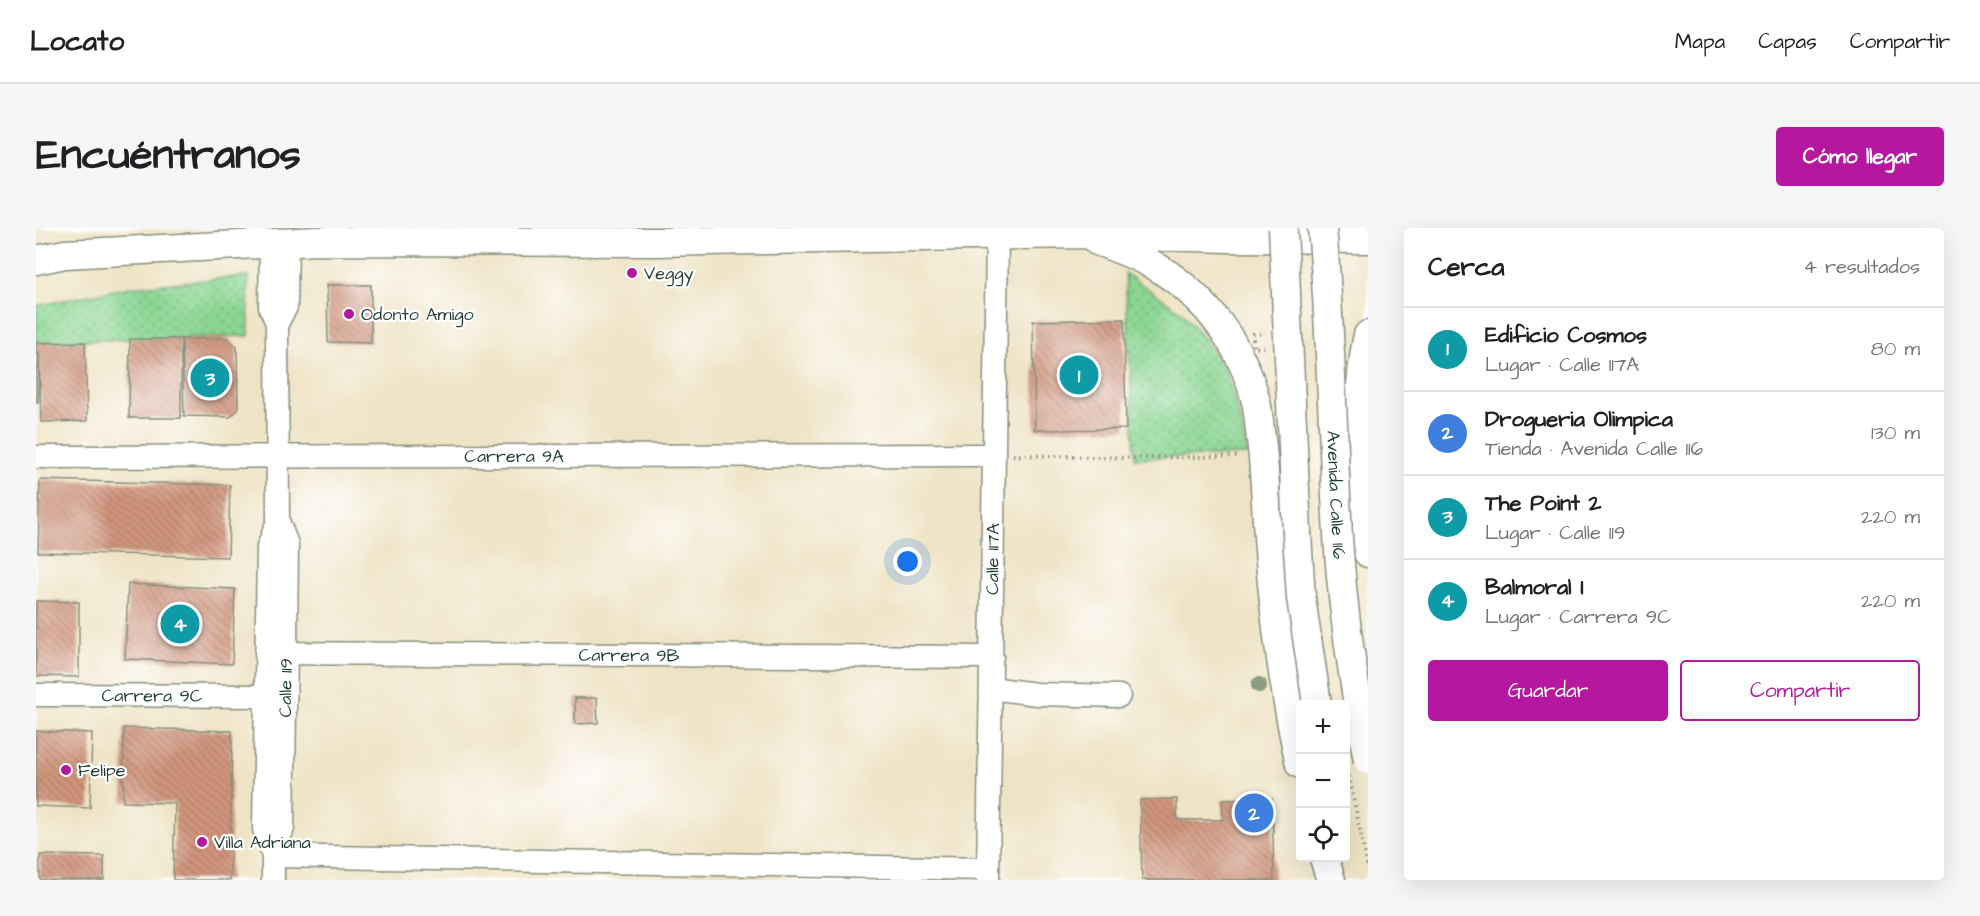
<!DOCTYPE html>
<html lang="es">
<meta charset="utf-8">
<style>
body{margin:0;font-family:"Architects Daughter",sans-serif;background:#f6f6f6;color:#202124}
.controls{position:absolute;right:18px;bottom:18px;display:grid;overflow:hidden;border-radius:6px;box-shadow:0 6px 24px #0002}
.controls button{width:54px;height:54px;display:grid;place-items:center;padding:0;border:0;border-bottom:2px solid #e0e0e0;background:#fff;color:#202124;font:30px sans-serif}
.you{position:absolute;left:872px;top:334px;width:21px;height:21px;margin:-15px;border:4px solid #fff;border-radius:50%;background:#1a73e8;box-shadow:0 0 0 9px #1a73e833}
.badge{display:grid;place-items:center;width:39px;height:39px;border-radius:50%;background:#b5179e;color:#fff;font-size:20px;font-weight:700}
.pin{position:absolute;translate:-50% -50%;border:3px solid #fff;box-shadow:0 2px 6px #0006}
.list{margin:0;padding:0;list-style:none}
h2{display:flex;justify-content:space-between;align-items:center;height:78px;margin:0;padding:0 24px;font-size:26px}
h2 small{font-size:20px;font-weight:400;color:#757577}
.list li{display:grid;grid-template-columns:39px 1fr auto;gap:18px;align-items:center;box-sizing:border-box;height:84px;padding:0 24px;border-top:2px solid #e0e0e0}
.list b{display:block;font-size:22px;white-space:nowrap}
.list p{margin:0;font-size:20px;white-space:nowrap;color:#757577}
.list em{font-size:20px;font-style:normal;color:#757577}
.actions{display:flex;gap:12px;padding:18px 24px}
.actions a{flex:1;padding:14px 0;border:2px solid #b5179e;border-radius:6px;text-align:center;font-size:21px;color:#b5179e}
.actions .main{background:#b5179e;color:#fff}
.icon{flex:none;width:33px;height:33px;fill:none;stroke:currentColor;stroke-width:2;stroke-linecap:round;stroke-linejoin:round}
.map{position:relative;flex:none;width:1332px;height:652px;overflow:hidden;border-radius:6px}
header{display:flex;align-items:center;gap:36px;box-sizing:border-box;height:84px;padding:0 30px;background:#fff;border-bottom:2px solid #e0e0e0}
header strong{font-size:28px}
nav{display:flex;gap:33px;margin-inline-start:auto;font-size:21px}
.intro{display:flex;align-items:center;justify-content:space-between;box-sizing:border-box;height:144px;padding:0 36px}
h1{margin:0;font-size:42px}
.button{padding:15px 27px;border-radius:6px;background:#b5179e;color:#fff;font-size:21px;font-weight:700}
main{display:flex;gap:36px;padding:0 36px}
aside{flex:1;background:#fff;border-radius:6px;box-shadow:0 6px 24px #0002}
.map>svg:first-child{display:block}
</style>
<header>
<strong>Locato</strong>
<nav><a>Mapa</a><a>Capas</a><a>Compartir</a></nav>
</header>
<div class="intro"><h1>Encuéntranos</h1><a class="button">Cómo llegar</a></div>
<main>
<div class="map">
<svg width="1332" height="652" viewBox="0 0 1332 652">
<defs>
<pattern id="grass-dots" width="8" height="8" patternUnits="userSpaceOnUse" patternTransform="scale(1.5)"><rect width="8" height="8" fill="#8bd692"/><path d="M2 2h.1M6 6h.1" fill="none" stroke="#71af78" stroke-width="1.8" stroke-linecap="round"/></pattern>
<pattern id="building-back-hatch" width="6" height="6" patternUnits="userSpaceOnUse" patternTransform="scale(1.5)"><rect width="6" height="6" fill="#d1957d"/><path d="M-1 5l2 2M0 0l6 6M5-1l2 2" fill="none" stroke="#a97b67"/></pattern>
</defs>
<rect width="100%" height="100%" fill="#fff"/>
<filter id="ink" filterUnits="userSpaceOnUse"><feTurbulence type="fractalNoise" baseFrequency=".0167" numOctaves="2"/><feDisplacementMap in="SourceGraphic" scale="12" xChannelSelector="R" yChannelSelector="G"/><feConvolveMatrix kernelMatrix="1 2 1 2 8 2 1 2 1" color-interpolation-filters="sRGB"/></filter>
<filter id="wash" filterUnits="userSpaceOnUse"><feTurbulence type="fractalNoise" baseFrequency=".008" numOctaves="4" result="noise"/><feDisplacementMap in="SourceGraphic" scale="24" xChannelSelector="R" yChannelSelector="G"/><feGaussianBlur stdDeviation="1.35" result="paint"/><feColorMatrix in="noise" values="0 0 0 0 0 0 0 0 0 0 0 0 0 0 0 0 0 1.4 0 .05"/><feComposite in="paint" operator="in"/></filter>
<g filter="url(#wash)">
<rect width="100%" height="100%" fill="#efe3c5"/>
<path fill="url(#grass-dots)" stroke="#558a63" stroke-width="1.5" d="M1089,45L1145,83L1188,136L1205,195L1212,227L1099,230Z
M212,48L213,108L0,114V78L94,59Z"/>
<g id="blocks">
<path fill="url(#building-back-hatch)" d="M291,57H335V115L292,114Z
M1088,91L1090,201L999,202L997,93Z
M191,110L201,119L202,182L194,189L148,188L146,111Z
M94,111H145V190H93Z
M49,114L51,193L5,194L3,124L2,175H0V115Z
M4,252L194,257L192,329L2,324Z
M92,356L199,361L196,436L89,431Z
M0,373L43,374V449L0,448Z
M539,470H561L562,495L539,496Z
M88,500L196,503L194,652H137L139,575L87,574Z
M0,503L56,505L54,580L0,578Z
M1141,571V592H1187L1186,572L1236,571L1238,652H1106L1104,572Z
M4,627L68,628V652H4Z"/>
</g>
</g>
<g filter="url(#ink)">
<use href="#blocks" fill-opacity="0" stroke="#87907c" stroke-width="1.5"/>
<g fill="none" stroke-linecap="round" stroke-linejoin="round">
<g stroke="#87907c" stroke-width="25">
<g id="minor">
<path d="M235,15L234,79L241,95L242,293L232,319L228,601L237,628V652"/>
<path d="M241,95L250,79L251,14"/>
<path id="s1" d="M0,229L958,227"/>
<path id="s2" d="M230,425L956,429"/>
<path d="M955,460L1000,466L1083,468"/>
<path id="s3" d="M0,467L244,468"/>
<path d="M237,628L952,641"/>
<path id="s4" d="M237,628L247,600L250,425L251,316L242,293"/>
<path id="s5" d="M952,652L961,9"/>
</g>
</g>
<g stroke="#87907c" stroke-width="31">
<path id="major" d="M1061,13C1083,21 1105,29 1124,41C1170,70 1206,118 1219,170C1223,183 1223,197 1225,211C1230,252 1230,293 1234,334C1240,402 1249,470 1264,536
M0,32L29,26L281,13L620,14L1043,6L1192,10L1332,11
M1332,107C1317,174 1327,256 1332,325
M1288,630L1295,652"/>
</g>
<path stroke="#87907c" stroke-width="4" stroke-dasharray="1.5 4.5" stroke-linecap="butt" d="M977,227L1099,230L1204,228
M1313,548L1332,641"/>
<use href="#minor" stroke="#fff" stroke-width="22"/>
<use href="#major" stroke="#fff" stroke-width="28"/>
<g stroke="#87907c" stroke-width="31" stroke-linecap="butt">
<g id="major-bridge">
<path d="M1247,0L1261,306L1265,370L1281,476"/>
<path id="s6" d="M1286,0C1296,108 1296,216 1303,324C1308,393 1319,464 1332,532"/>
</g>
</g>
<path stroke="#87907c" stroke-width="4" stroke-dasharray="1.5 4.5" stroke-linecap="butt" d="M1228,119L1218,120L1217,106L1229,105"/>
<use href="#major-bridge" stroke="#fff" stroke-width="28"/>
</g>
<circle fill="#8b9d82" cx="1223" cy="457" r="8"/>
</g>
<g fill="#b5179e" stroke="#fff" stroke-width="2">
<circle cx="596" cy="45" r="6"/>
<circle cx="313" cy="86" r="6"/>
<circle cx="30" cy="542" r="6"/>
<circle cx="166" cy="614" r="6"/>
</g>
<g text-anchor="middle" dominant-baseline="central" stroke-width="4.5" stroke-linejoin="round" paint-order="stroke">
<g font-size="18" fill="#1f3d34" stroke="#fff" text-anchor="start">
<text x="608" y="45">Veggy</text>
<text x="325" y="86">Odonto Amigo</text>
<text x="42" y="542">Felipe</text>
<text x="178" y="614">Villa Adriana</text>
</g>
<g font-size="18" fill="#1f3d34" stroke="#fff">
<text stroke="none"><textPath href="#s1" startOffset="478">Carrera 9A</textPath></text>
<text stroke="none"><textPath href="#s6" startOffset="267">Avenida Calle 116</textPath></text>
<text stroke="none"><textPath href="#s5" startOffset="321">Calle 117A</textPath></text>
<text stroke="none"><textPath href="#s2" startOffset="363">Carrera 9B</textPath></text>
<text stroke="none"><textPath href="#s4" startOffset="170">Calle 119</textPath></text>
<text stroke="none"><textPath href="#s3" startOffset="116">Carrera 9C</textPath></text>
</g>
</g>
</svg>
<div class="controls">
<button>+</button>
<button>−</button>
<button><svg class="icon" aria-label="locate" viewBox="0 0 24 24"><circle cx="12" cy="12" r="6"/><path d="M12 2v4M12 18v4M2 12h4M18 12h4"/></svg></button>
</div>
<div class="you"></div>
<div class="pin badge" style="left:1043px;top:147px;background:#0f9aa8">1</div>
<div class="pin badge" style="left:1218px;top:585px;background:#3f7fe0">2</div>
<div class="pin badge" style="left:174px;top:150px;background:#0f9aa8">3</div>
<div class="pin badge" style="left:144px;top:396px;background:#0f9aa8">4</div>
</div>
<aside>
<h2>Cerca<small>4 resultados</small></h2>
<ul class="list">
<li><span class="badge" style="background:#0f9aa8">1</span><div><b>Edificio Cosmos</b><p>Lugar · Calle 117A</p></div><em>80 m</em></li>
<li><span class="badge" style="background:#3f7fe0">2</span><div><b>Drogueria Olimpica</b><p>Tienda · Avenida Calle 116</p></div><em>130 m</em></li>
<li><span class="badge" style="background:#0f9aa8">3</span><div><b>The Point 2</b><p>Lugar · Calle 119</p></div><em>220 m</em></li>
<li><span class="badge" style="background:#0f9aa8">4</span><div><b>Balmoral I</b><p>Lugar · Carrera 9C</p></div><em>220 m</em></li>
</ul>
<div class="actions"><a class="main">Guardar</a><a>Compartir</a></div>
</aside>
</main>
